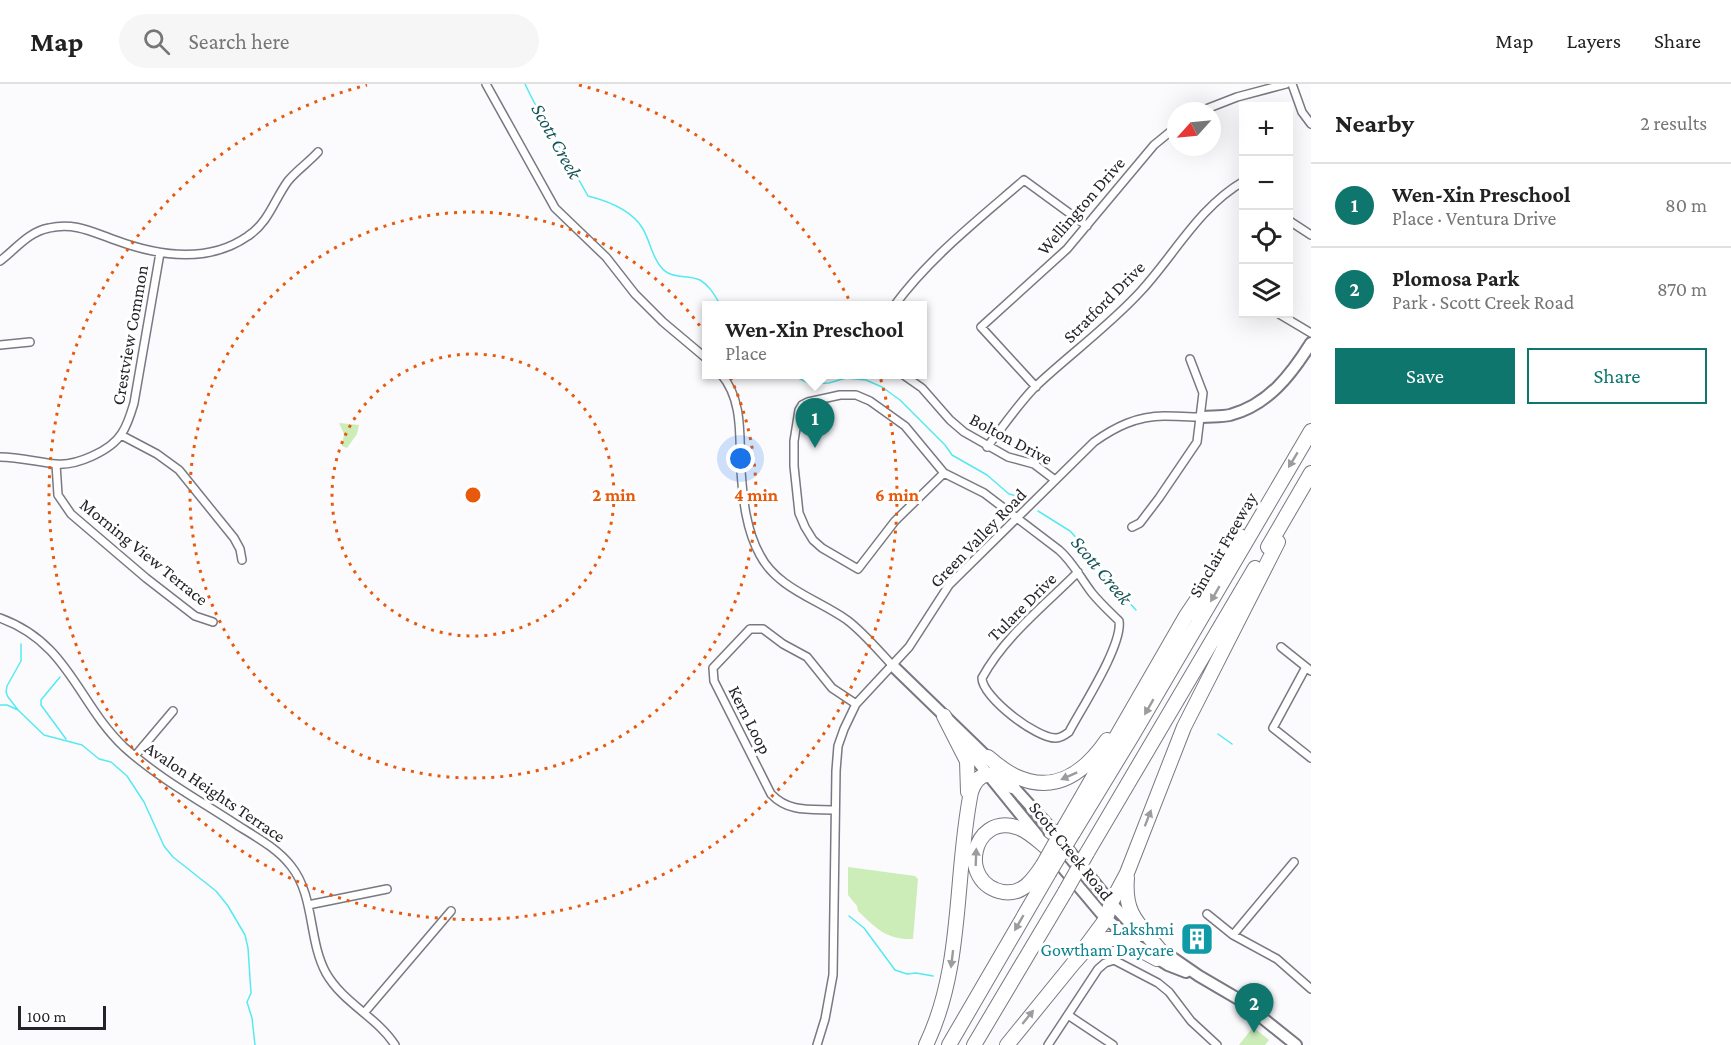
<!DOCTYPE html>
<meta charset="utf-8">
<style>
body{margin:0;font-family:"Crimson Pro",serif;background:#f6f6f6;color:#222}
.controls{position:absolute;right:18px;top:18px;display:grid;overflow:hidden;border-radius:0px;box-shadow:0 6px 24px #0002}
.controls button{width:54px;height:54px;display:grid;place-items:center;padding:0;border:0;border-bottom:2px solid #e0e0e0;background:#fff;color:#222;font:30px sans-serif}
.compass{position:absolute;left:1167px;top:18px;width:54px;height:54px;border-radius:50%;background:#fff;box-shadow:0 6px 24px #0002;rotate:243deg}
.scale{position:absolute;left:18px;bottom:15px;width:88px;box-sizing:border-box;padding-left:6px;border:3px solid #232428;border-top:0;font-size:16px;line-height:21px;white-space:nowrap;color:#232428;-webkit-text-stroke:4px #fff;paint-order:stroke}
.you{position:absolute;left:741px;top:375px;width:21px;height:21px;margin:-15px;border:4px solid #fff;border-radius:50%;background:#1a73e8;box-shadow:0 0 0 9px #1a73e833}
.badge{display:grid;place-items:center;width:39px;height:39px;border-radius:50%;background:#0f766e;color:#fff;font-size:20px;font-weight:700}
.pin{position:absolute;translate:-50% -50px;filter:drop-shadow(0 2px 3px #0008)}
.pin::after{content:'';position:absolute;top:32px;width:21px;height:18px;background:inherit;clip-path:polygon(0 0,100% 0,50% 100%)}
.popup{position:absolute;left:702px;top:217px;width:225px;height:78px;box-sizing:border-box;display:grid;place-content:center;border-radius:0px;background:#fff;filter:drop-shadow(0 2px 4px #0005);font-size:20px;white-space:nowrap;color:#767676}
.popup b{font-size:22px;color:#222}
.popup::after{content:'';position:absolute;left:50%;top:100%;margin-left:-12px;border:12px solid transparent;border-top-color:#fff}
.list{margin:0;padding:0;list-style:none}
h2{display:flex;justify-content:space-between;align-items:center;height:78px;margin:0;padding:0 24px;font-size:26px}
h2 small{font-size:20px;font-weight:400;color:#767676}
.list li{display:grid;grid-template-columns:39px 1fr auto;gap:18px;align-items:center;box-sizing:border-box;height:84px;padding:0 24px;border-top:2px solid #e0e0e0}
.list b{display:block;font-size:22px;white-space:nowrap}
.list p{margin:0;font-size:20px;white-space:nowrap;color:#767676}
.list em{font-size:20px;font-style:normal;color:#767676}
.actions{display:flex;gap:12px;padding:18px 24px}
.actions a{flex:1;padding:14px 0;border:2px solid #0f766e;border-radius:0px;text-align:center;font-size:21px;color:#0f766e}
.actions .main{background:#0f766e;color:#fff}
.icon{flex:none;width:33px;height:33px;fill:none;stroke:currentColor;stroke-width:2;stroke-linecap:round;stroke-linejoin:round}
.map{position:relative;flex:none;width:1311px;height:961px;overflow:hidden}
header{display:flex;align-items:center;gap:36px;box-sizing:border-box;height:84px;padding:0 30px;background:#fff;border-bottom:2px solid #e0e0e0}
header strong{font-size:28px}
nav{display:flex;gap:33px;margin-inline-start:auto;font-size:21px}
.search{width:420px;height:54px;background:#f6f6f6;display:flex;align-items:center;gap:15px;box-sizing:border-box;padding:0 21px;border-radius:33px;color:#767676;font-size:22px}
main{display:flex}
aside{flex:1;background:#fff}
.map>svg:first-child{display:block}
</style>
<header>
<strong>Map</strong>
<div class="search"><svg class="icon" aria-label="search" viewBox="0 0 24 24"><circle cx="10" cy="10" r="6"/><path d="M15 15l6 6"/></svg>Search here</div>
<nav><a>Map</a><a>Layers</a><a>Share</a></nav>
</header>
<main>
<div class="map">
<svg width="1311" height="961" viewBox="0 0 1311 961">
<rect width="100%" height="100%" fill="#fbfbfe"/>
<path fill="#ccecb8" d="M339,339L359,341L357,350L347,364L342,362L344,350Z
M848,783L915,792L918,795L913,855C886,856 876,844 858,827L857,822L848,811Z
M1253,943L1269,956L1265,961H1239Z"/>
<g fill="none" stroke-linecap="round" stroke-linejoin="round">
<path stroke="#55eaf0" stroke-width="1.5" d="M525,0C543,39 567,74 588,112C608,117 632,126 643,145C650,157 652,173 661,183C671,196 687,190 700,196C710,202 715,212 721,222
M791,290L810,300L829,299L846,294L866,296L882,303L900,316L945,361L952,371L987,391L1009,410L1025,414
M1038,427L1070,447L1082,460L1093,480L1136,526
M60,593L41,616V621L66,655
M0,621H7L18,626L44,651L82,661L99,675L111,678L127,692L144,718L164,762L173,773L216,807L228,822L245,851L248,864L251,909L247,918L252,934L255,961
M18,626L8,613L6,608L7,602L21,577V560
M1218,650L1232,660
M849,832L864,844L895,886L907,890L916,889L933,892"/>
<g stroke="#787982" stroke-width="10">
<path id="street" d="M486,0L555,124L606,173L635,210L663,238L707,275
M1292,0L1302,28L1311,40
M1201,27L1237,13L1286,0
M1288,136L1311,151
M0,177C16,165 28,148 49,144C74,138 92,148 115,156C158,172 208,180 248,152C269,138 274,116 288,97C297,86 308,79 318,68
M894,222C930,173 979,135 1024,96L1087,142
M1279,230L1311,249
M0,261L30,258
M721,290C744,317 739,354 741,387C743,415 746,446 760,471C777,504 817,515 847,536C863,548 878,566 892,581
M902,290L922,304L950,336L964,348L1008,373L1034,380L1055,396
M1036,303L981,243L1067,165L1154,61L1176,43
M121,351L157,370L179,386L234,454L240,465L242,476
M987,363C1003,343 1018,320 1036,302C1070,270 1109,242 1141,207C1175,170 1199,123 1244,97
M0,373C19,373 37,378 56,380C76,382 111,367 122,349C128,340 131,329 134,319L160,169
M56,380L58,411L71,430L146,494L195,532L213,538
M944,389L895,437L858,485L822,464L813,456L805,443L799,429L794,382V357L799,326L802,321L808,318L840,311H856L870,317L905,342L944,389L984,409L1059,466C1073,478 1081,495 1092,509C1100,519 1110,528 1119,537C1123,561 1081,625 1069,648C1065,651 1061,654 1056,654C1037,655 982,613 982,594C1005,552 1044,522 1078,488
M1132,443L1140,439L1159,414L1197,358L1203,309L1190,275
M0,534C69,559 77,618 124,663C157,693 199,716 237,741C256,753 277,764 291,782C315,812 308,856 326,889C343,919 377,933 395,961
M1281,563L1311,587
M1306,583L1273,644L1311,674
M135,672L173,627
M835,726C811,725 789,729 771,710L714,597L713,584L750,545H763L783,560L807,573L832,604L856,620
M308,821L387,805
M1207,830L1233,851L1277,875L1311,905
M1233,851L1294,778
M364,929L451,827
M1068,931L1113,961
M817,961L825,935L833,891L836,687L838,662L844,645L856,620L909,563L949,501L1094,358C1115,343 1137,332 1164,332C1176,332 1189,333 1202,333
M1048,961L1098,885L1105,879L1114,876L1158,899L1169,908L1191,937L1217,961"/>
</g>
<g stroke="#787982" stroke-width="14">
<path id="secondary" d="M1202,333C1211,332 1221,333 1230,331C1268,321 1291,291 1311,259
M892,581L991,677
M961,657L1038,752
M1007,696L1055,749L1111,819L1142,852
M1053,772L1106,835L1135,857
M1154,861L1199,892L1240,916L1296,961
M1152,871L1168,881L1186,888"/>
</g>
<g stroke="#787982" stroke-width="16">
<path id="highway" d="M1268,463L1311,389
M944,632L967,677L968,708
M988,673C996,680 1005,687 1015,692C1055,711 1085,688 1107,656
M1065,742L1186,532L1240,452
M1073,749L1132,652L1311,347
M1087,769L1255,484
M1043,781C1033,796 1023,811 1003,808C957,799 972,730 1016,743C1028,746 1037,756 1047,764
M1127,794C1124,830 1138,839 1159,865
M1072,881L1106,835L1111,819L1127,789L1184,643L1278,458
M926,961C964,882 954,792 971,708C979,684 996,688 1012,702
M949,961L1049,789
M974,961L1065,808
M1007,961L1072,881L1087,864L1096,858L1107,855H1120L1157,875"/>
</g>
<use href="#street" stroke="#fff" stroke-width="7"/>
<use href="#secondary" stroke="#fff" stroke-width="10"/>
<use href="#highway" stroke="#fff" stroke-width="14"/>
<g stroke="#787982" stroke-width="16" stroke-linecap="butt">
<path id="highway-bridge" d="M1043,781L1065,742
M1049,789L1073,749
M1065,808L1087,769"/>
</g>
<use href="#highway-bridge" stroke="#fff" stroke-width="14"/>
</g>
<defs><path id="oneway-solid" d="M-6-.8H1V-3.2L6.5 0L1 3.2V.8H-6Z" transform="scale(1.5)"/></defs>
<g fill="#9c9c9e">
<use href="#oneway-solid" transform="translate(1293 376) rotate(121)"/>
<use href="#oneway-solid" transform="translate(1215 510) rotate(120)"/>
<use href="#oneway-solid" transform="translate(1149 623) rotate(120)"/>
<use href="#oneway-solid" transform="translate(1069 692) rotate(156)"/>
<use href="#oneway-solid" transform="translate(1148 734) rotate(-69)"/>
<use href="#oneway-solid" transform="translate(976 773) rotate(-88)"/>
<use href="#oneway-solid" transform="translate(1019 839) rotate(120)"/>
<use href="#oneway-solid" transform="translate(952 875) rotate(97)"/>
<use href="#oneway-solid" transform="translate(1028 933) rotate(-51)"/>
</g>
<g fill="none" stroke="#e8590c" stroke-width="3" stroke-dasharray="3 6">
<circle cx="473" cy="411" r="141"/>
<circle cx="473" cy="411" r="283"/>
<path d="M579 1A424 424 0 1 1 367 1"/>
</g>
<defs>
<g id="building-square" transform="scale(1.725)"><rect x="-9" y="-9" width="18" height="18" rx="4" fill="#0f9aa8" stroke="#fff"/><path d="M-4-6H4V6H1V3H-1V6H-4ZM-2.5-4.3h1.7v1.8h-1.7ZM.8-4.3h1.7v1.8H.8ZM-2.5-1h1.7V.8h-1.7ZM.8-1h1.7V.8H.8Z" fill="#fff"/></g>
</defs>
<g fill-rule="evenodd">
<use href="#building-square" x="1197" y="855"/>
</g>
<g text-anchor="middle" dominant-baseline="central" stroke-width="6" stroke-linejoin="round" paint-order="stroke">
<g font-size="18" fill="#232428" stroke="#fff">
<text transform="translate(1081 122) rotate(-49)">Wellington Drive</text>
<text transform="translate(1104 218) rotate(-45)">Stratford Drive</text>
<text transform="translate(130 251) rotate(-80)">Crestview Common</text>
<text transform="translate(1011 355) rotate(28)">Bolton Drive</text>
<text transform="translate(978 454) rotate(-46)">Green Valley Road</text>
<text transform="translate(1223 461) rotate(-60)">Sinclair Freeway</text>
<text transform="translate(144 468) rotate(39)">Morning View Terrace</text>
<text transform="translate(1022 523) rotate(-45)">Tulare Drive</text>
<text transform="translate(750 636) rotate(63)">Kern Loop</text>
<text transform="translate(215 708) rotate(34)">Avalon Heights Terrace</text>
<text transform="translate(1071 767) rotate(51)">Scott Creek Road</text>
</g>
<g font-size="18" fill="#0d838f" stroke="#fff" text-anchor="end">
<text x="1174" y="845">Lakshmi<tspan x="1174" dy="21">Gowtham Daycare</tspan></text>
</g>
<g font-size="20" font-style="italic" fill="#175659" stroke="#fff">
<text transform="translate(557 57) rotate(61)">Scott Creek</text>
<text transform="translate(1102 486) rotate(50)">Scott Creek</text>
</g>
</g>
<circle cx="473" cy="411" r="9" fill="#e8590c" stroke="#fff" stroke-width="3"/>
<g font-size="18" text-anchor="middle" font-weight="bold" fill="#e8590c" stroke="#fff" stroke-width="6" stroke-linejoin="round" paint-order="stroke">
<text x="614" y="417">2 min</text>
<text x="756" y="417">4 min</text>
<text x="897" y="417">6 min</text>
</g>
</svg>
<div class="controls">
<button>+</button>
<button>−</button>
<button><svg class="icon" aria-label="locate" viewBox="0 0 24 24"><circle cx="12" cy="12" r="6"/><path d="M12 2v4M12 18v4M2 12h4M18 12h4"/></svg></button>
<button><svg class="icon" aria-label="layers" viewBox="0 0 24 24"><path d="M12 4l9 5-9 5-9-5zM3 14l9 5 9-5"/></svg></button>
</div>
<svg class="compass" viewBox="-18 -18 36 36"><path d="M0-13l5 13h-10z" fill="#e53935"/><path d="M0 13l5-13h-10z" fill="#767676"/></svg>
<div class="scale">100 m</div>
<div class="you"></div>
<div class="pin badge" style="left:815px;top:364px">1</div>
<div class="popup"><b>Wen-Xin Preschool</b>Place</div>
<div class="pin badge" style="left:1254px;top:949px">2</div>
</div>
<aside>
<h2>Nearby<small>2 results</small></h2>
<ul class="list">
<li><span class="badge">1</span><div><b>Wen-Xin Preschool</b><p>Place · Ventura Drive</p></div><em>80 m</em></li>
<li><span class="badge">2</span><div><b>Plomosa Park</b><p>Park · Scott Creek Road</p></div><em>870 m</em></li>
</ul>
<div class="actions"><a class="main">Save</a><a>Share</a></div>
</aside>
</main>
